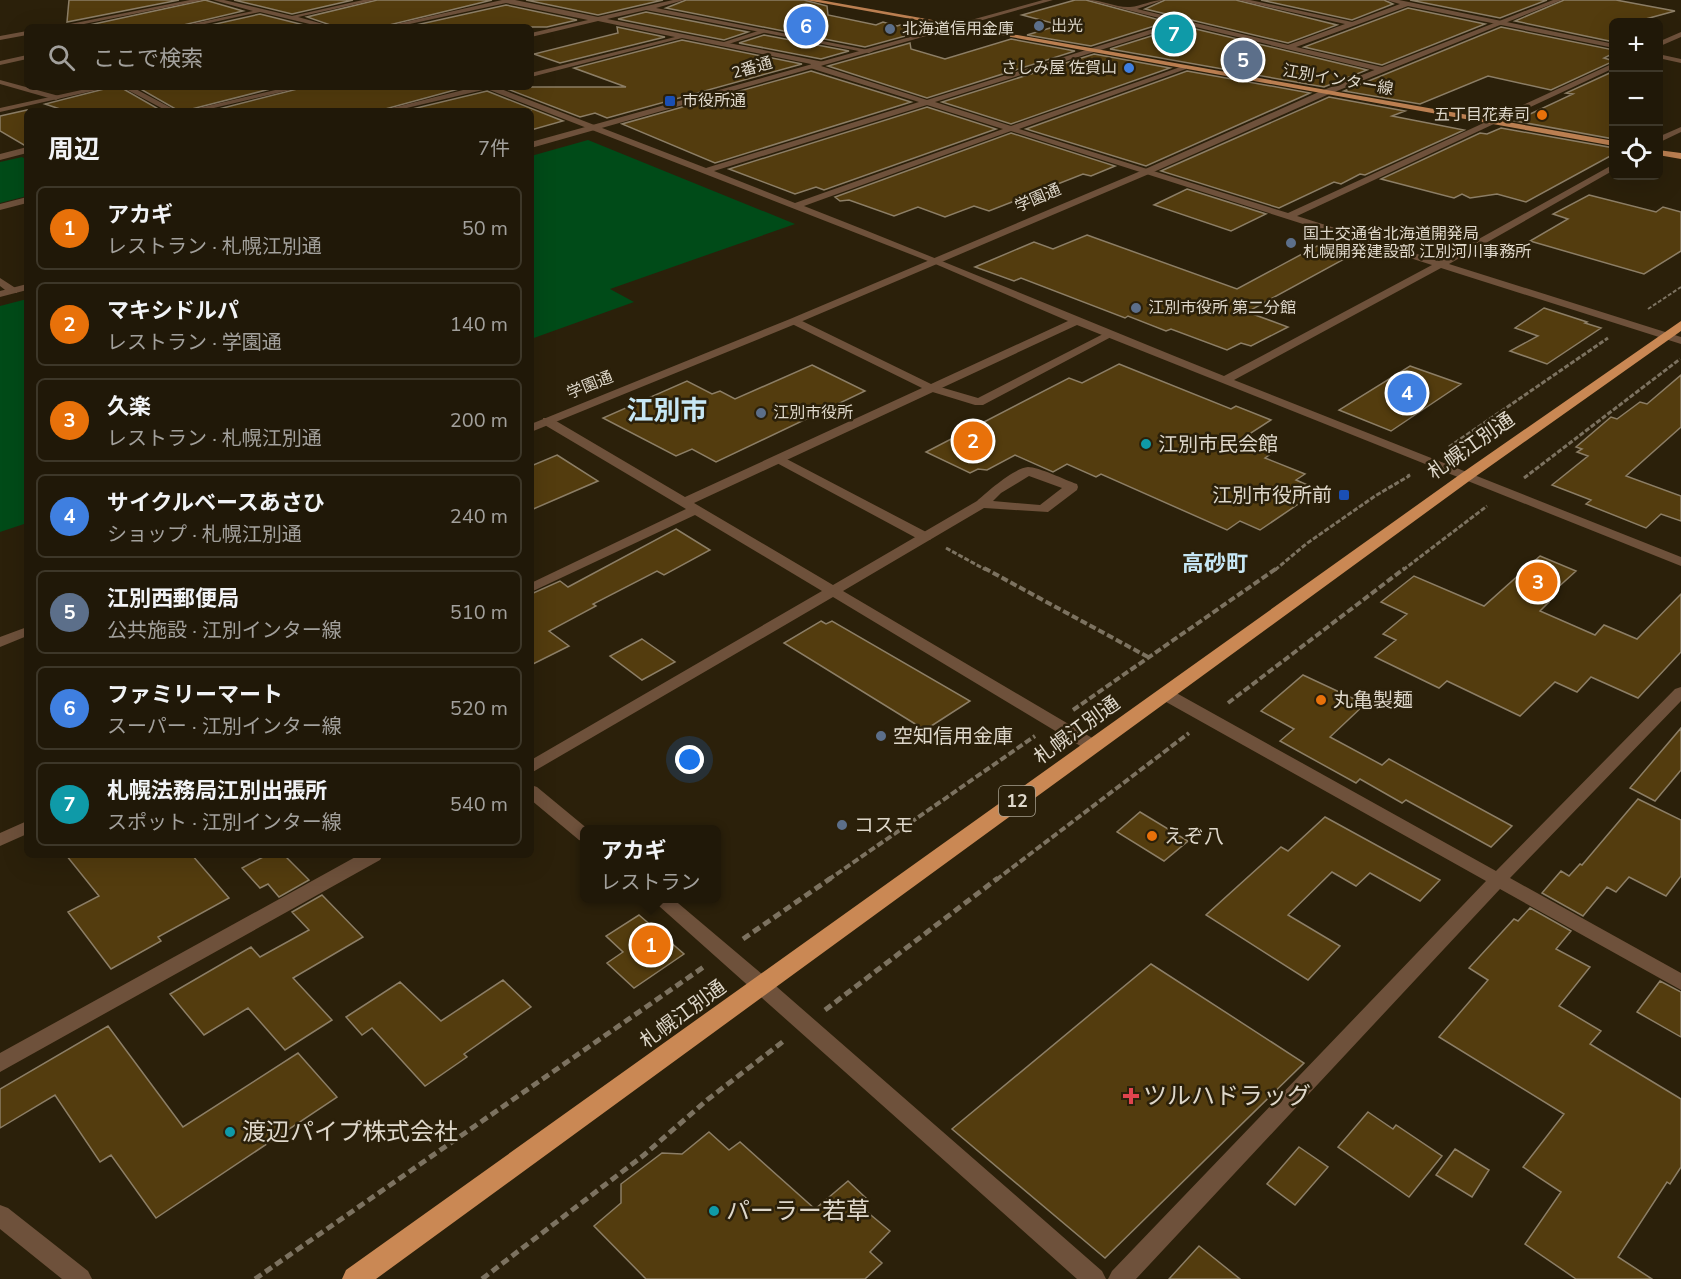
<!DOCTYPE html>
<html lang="ja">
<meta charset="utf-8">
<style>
body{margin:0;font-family:"Nunito Sans","Noto Sans JP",sans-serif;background:#2d2516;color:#f1f3f6}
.controls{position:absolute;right:18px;top:18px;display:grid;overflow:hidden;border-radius:9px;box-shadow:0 6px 24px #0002}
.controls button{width:54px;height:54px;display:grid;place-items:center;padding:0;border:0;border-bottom:2px solid #3d3729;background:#201808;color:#f1f3f6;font:30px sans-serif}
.you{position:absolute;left:690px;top:760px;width:21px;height:21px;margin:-15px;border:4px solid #fff;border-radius:50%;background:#1a73e8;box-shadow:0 0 0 9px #1a73e833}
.badge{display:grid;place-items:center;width:39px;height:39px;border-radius:50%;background:#8c9099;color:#fff;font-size:20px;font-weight:700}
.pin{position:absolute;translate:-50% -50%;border:3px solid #fff;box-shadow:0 2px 6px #0006}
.popup{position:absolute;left:580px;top:825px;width:141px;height:78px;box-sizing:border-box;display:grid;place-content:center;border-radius:9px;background:#201808;filter:drop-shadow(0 2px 4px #0005);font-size:20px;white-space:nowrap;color:#a2a09c}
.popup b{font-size:22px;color:#f1f3f6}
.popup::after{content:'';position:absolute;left:50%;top:100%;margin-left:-12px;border:12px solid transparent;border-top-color:#201808}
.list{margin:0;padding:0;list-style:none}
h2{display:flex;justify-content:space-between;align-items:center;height:78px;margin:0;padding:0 24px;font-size:26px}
h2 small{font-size:20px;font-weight:400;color:#a2a09c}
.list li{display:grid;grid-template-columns:39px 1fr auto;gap:18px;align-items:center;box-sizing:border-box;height:84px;margin:0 12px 12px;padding:0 12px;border:2px solid #3d3729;border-radius:9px}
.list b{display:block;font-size:22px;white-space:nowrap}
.list p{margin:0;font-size:20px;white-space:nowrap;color:#a2a09c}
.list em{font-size:20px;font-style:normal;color:#a2a09c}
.icon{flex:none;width:33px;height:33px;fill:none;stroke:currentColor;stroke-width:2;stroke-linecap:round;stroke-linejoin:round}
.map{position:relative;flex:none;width:1681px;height:1279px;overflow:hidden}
.search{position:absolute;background:#201808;box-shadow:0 6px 24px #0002;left:24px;top:24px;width:510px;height:66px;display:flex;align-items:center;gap:15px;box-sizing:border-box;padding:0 21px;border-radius:9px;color:#a2a09c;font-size:22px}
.panel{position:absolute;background:#201808;box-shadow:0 6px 24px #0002;left:24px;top:108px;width:510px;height:750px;border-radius:9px}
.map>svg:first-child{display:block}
</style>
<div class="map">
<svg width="1681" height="1279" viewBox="0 0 1681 1279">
<rect width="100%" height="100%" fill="#2b200a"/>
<path fill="#004b18" d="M588,140L795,224L610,289L634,302L531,339V156Z
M22,157L27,160V196L0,203V162Z
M27,299V523L0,532V306Z"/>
<path fill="#533c0e" stroke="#8c7e66" stroke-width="1.5" d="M69,0H179L67,22Z
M205,0L243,11L175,27H80Z
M234,0H353L292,14Z
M377,0H492L381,27H336L307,17Z
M526,0H663L598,15Z
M686,0H804L827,6L828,15L876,25L883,22L897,26L907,23L909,35L865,47L666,8Z
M1075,0H1086L1167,22L1091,46L1027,35L1060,25L1022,15Z
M1165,0H1236L1337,25L1288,43L1145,9Z
M1261,0H1384L1393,4L1352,20Z
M1410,0H1547L1500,18Z
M1564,0H1616L1675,11L1642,20L1655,22H1614V42L1515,21Z
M506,5L577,20L547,27H407Z
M1408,8L1485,24L1382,65L1304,47Z
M646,12L748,32L724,40L618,19Z
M260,14L312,27H202Z
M1183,26L1367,70L1324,87L1110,49Z
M617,27L665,37L560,63L534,54L618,33Z
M1501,27L1614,50V53L1604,58L1614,61L1551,90L1488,76L1420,104L1344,91Z
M764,35L849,51L821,59L739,43Z
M1011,39L1075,51L927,98L828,66L910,43L911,49L945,59Z
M682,40L802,64L607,118L595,113L580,117L502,87H626L574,68Z
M1094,54L1170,68L1011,124L942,102Z
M811,71L911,102L715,163L622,124Z
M1187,71L1310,93L1146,166L1026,129Z
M1614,71V139L1515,121L1573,94L1566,93Z
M112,87H120L162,111H66L45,104Z
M137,87H278L184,111H179Z
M305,87H466L378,111H211Z
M487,91L563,121L531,130V111H404Z
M1329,97L1405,111L1392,116L1464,130L1365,175L1360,174L1341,184L1334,182L1279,208L1161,171Z
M927,107L996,129L824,190L816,187L795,194L729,169Z
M27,110V145H24L0,131V116Z
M1501,128L1614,148V154L1526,202L1497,194L1470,198L1462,194L1454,198L1381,179L1480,133L1487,134Z
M1011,133L1115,166L1091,176L1083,174L989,211L974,206L945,217L918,207L894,216L849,200L840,201L835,197Z
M1187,189L1266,214L1231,231L1154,205Z
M1589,195L1656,212L1663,207L1681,212V251L1644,274L1530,241L1568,219L1553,214Z
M1087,235L1237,289L1317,246L1348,257L1247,312L1288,327L1251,346L1241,343L1227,350L1171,329L1166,331L1128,316L1125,318L1021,278L1014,281L975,267L1034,242L1053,249Z
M1544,308L1587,322L1585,323L1601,328L1547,364L1510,351L1538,336L1515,328Z
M1119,364L1231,409L1236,406L1271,420L1243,438L1275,451L1265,458L1305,474L1296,480L1319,490L1260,530L1240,521L1227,530L1101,474L1096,477L1067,464L1053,472L1015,455L987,470L978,469L970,473L926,452L1069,378L1082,383Z
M812,365L865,391L716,462L692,449L676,456L603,418L687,381L712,394L720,391L735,399Z
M1410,366L1461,384L1391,431L1339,410Z
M1681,375V427L1626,476L1681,496V521L1661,514L1646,528L1586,504L1591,500L1552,485L1588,456L1577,452L1582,449L1576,447L1611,417L1617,419L1640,402L1647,404Z
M557,455L598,481L531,510V466Z
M676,529L710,550L664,575L657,571L593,604L596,606L549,631L569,646L531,665V594L560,581L568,587Z
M1540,556L1576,571L1544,600L1549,602L1540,611L1595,635L1604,625L1637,639L1681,594V652L1638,698L1591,677L1577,692L1555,682L1520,716L1447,681L1439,688L1375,657L1396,640L1383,634L1407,614L1381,602L1414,576L1484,606Z
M821,621L826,624L832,621L970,701L925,730L784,643Z
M642,639L675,662L642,680L610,656Z
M1303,675L1365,704L1330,737L1382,765L1389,759L1512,826L1491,847L1406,800L1402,803L1360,779L1356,783L1280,741L1294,729L1261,711Z
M1681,728V770L1655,801L1630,788Z
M1638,799L1681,820V876L1666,896L1629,877L1616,892L1607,887L1583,916L1542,893L1561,871L1569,876L1580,864L1582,865Z
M1140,812L1188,841L1164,861L1117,832Z
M1325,817L1440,880L1420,901L1370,873L1356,886L1332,872L1288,915L1340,946L1308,980L1206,915L1281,847L1288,851Z
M66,855H192L229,898L158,937L161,941L111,969L68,912L99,896Z
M267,855H284L309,880L279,897L268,884L260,888L242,868Z
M322,895L363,937L293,978L332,1020L285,1050L248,1008L204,1035L170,994L251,947L260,957L309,930L292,912Z
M1530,908L1571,931L1556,949L1590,967L1559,1006L1601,1031L1590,1044L1681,1099V1167L1670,1184L1667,1182L1618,1257L1652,1279H1576L1525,1244L1561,1192L1523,1167L1564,1114L1439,1037L1488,980L1469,968L1514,919L1518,921Z
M639,915L684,954L634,988L607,963L623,952L606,936Z
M1151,964L1304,1063L1105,1258L952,1129Z
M503,980L531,1007L464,1054L467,1057L425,1086L372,1028L362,1035L346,1017L400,982L441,1021Z
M1660,981L1681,992V1037L1637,1012Z
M108,1026L183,1127L298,1053L337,1097L156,1218L111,1155L100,1162L55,1095L0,1128V1089Z
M1368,1112L1393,1129L1396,1125L1442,1156L1409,1197L1338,1147Z
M709,1132L729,1150L740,1142L815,1209L848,1181L867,1199L860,1206L890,1231L870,1252L882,1263L865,1279H646L594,1226L621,1203V1184L662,1153L682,1154Z
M1299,1147L1328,1167L1295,1205L1267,1184Z
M1455,1149L1489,1170L1472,1197L1436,1175Z
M1199,1246L1240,1279H1169Z"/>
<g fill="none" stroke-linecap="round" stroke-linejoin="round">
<path stroke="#7c7260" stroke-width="2" stroke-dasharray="4 2" stroke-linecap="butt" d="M1648,309L1681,287"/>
<path stroke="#7c7260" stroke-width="3" stroke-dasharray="5 2" stroke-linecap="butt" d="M1449,447L1608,338
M1524,478L1680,359
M946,548L986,570
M1275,570L1306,544L1375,496L1409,476L1408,474
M1403,570L1487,506"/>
<path stroke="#7c7260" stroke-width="4" stroke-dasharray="7 3" stroke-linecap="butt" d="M984,568L1148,657
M1228,703L1405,568
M1073,710L1277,568
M828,880L1035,736
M996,880L1189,733"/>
<path stroke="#7c7260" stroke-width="5" stroke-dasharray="8 4.5" stroke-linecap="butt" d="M743,939L831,878
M825,1010L998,878
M255,1279L705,966
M482,1279L644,1155L707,1100L785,1040"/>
<path fill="#6e513b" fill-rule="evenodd" d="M764,29L766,32L722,46L718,44Z
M0,80L59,96L60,98L56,100L0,84Z
M1109,331L1113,332V336L983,405H975L926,390L924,388L930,384L978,398Z
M779,455L930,534L932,537L930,540H920L775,462L773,459Z"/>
<path fill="#6e513b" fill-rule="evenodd" d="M190,0H203L69,27H55Z
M213,0H224L292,16L363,0H375L298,17L334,27H322L260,12L191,27H177L253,11Z
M502,0H515L598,17L673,0H684L656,8L873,51L869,53L646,10L607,19L824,62L821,66L927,100L1175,22L1088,0C1102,0 1117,8 1130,7C1142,6 1151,0 1163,0L1137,9L1288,45L1345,24L1238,0H1250L1352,22L1400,4L1386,0H1399L1614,44V48L1408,6L1296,47L1386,68L1383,72L1183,24L935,102L1011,126L1186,65V69L1019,129L1288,213L1614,63V68L1297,216L1439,261L1614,164V170L1449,264L1681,337V344L1441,268L1234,380L1681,557V566L1077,325L694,503L833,585L977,501C987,492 1014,468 1028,467C1039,467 1065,480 1077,484L1078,487L1077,490L1048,512L984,508L843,591L1099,742L1101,746L1099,750H1087L833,597L531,773V760L822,591L695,515L531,592V583L686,509L543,424V418H551L685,497L922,388L790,323V319H798L931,384L1068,321L933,263L487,89L394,111H380L475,87H496L706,168L919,102L810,68L811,64L682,38L531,77V73L675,37L598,21L531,37V33L588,20L506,3L396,27H383ZM927,105L1003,129L795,203L714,171ZM1011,131L1432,265L1224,376C1084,320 945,261 804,206ZM1029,476L1062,488L1040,505L993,501L1001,493Z
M27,31V35L0,40V36Z
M1681,32V37L1658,47V42Z
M1658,54L1681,59V63L1658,58Z
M27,55V59L0,65V61Z
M95,87H110L0,112V108Z
M122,87H132L177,111H167Z
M288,87H303L201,111H186Z
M1681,127V132L1658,143V137Z
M27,147V153L0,160V154Z
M27,197V203L0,210V204Z
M0,278L17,289V293H9L0,286Z
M1681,687V701L1510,878L1681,973V990L1500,889L1136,1279H1108L1112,1271L1486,881L1159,698L1157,694L1159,690H1171L1496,871L1675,689Z
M531,785L537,787L589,830H585V842L579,840L531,800Z
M27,821V834L0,846V833Z
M359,855H383L380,860L0,1072V1053Z
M650,898H672L769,980L1102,1271L1106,1279H1077Z"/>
<path fill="#6e513b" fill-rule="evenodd" d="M1043,0H1053L531,148V142Z
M1553,0H1562L1327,95L1149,174L798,323L531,432V424L790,319L1143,170L1321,91Z
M27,284V290L0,297V291Z
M27,627V636L0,647V637Z
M0,1205L8,1208L88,1271L92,1279H62L0,1229Z"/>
<path fill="#bb7f51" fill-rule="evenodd" d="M806,0H820L1614,141V146Z
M1658,150L1681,153V159L1658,155Z"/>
<path fill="#ca8854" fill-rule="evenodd" d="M1681,321V331L1472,479L376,1279H342L346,1270L1462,473Z"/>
</g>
<g fill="#5c6f8a" stroke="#2b200a" stroke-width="2">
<circle cx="1039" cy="26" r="6"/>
<circle cx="890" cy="29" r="6"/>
<circle cx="1291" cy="243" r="6"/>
<circle cx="1136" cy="308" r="6"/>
<circle cx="761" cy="413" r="6"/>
<circle cx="881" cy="736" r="6"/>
<circle cx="842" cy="825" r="6"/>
</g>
<circle fill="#3f7fe0" stroke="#2b200a" stroke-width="2" cx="1129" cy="68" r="6"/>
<g fill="#1a4fb4" stroke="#2b200a" stroke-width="2">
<rect x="664" y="95" width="12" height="12" rx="3"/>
<rect x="1338" y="489" width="12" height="12" rx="3"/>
</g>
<g fill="#e8710a" stroke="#2b200a" stroke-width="2">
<circle cx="1542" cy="115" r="6"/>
<circle cx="1321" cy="700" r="6"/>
<circle cx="1152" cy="836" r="6"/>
</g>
<g fill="#0f9aa8" stroke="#2b200a" stroke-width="2">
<circle cx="1146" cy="444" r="6"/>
<circle cx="230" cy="1132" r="6"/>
<circle cx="714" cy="1211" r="6"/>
</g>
<path fill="#e0444e" stroke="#2b200a" stroke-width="2" d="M1128 1087h6v6h6v6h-6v6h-6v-6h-6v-6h6z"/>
<g text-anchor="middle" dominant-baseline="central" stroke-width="5" stroke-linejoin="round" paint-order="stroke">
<g font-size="16" fill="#ded7ca" stroke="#2b200a" text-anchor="start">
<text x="1051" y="26">出光</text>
<text x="902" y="29">北海道信用金庫</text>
<text x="1117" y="68" text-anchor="end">さしみ屋 佐賀山</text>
<text x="682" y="101">市役所通</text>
<text x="1530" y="115" text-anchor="end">五丁目花寿司</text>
<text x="1303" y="234">国土交通省北海道開発局<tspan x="1303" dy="18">札幌開発建設部 江別河川事務所</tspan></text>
<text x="1148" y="308">江別市役所 第二分館</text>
<text x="773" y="413">江別市役所</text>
</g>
<g font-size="16" fill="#ded7ca" stroke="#2b200a">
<text transform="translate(752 68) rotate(-16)">2番通</text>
<text transform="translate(1338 80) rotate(10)">江別インター線</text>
<text transform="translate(1038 198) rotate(-23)">学園通</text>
<text transform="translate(590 385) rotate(-22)">学園通</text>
</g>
<rect fill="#2b200a" stroke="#a8a090" stroke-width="1.5" x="999" y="786" width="36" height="30" rx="4.5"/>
<g font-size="18" font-weight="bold" fill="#ded7ca">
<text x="1017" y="801">12</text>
</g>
<g font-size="20" fill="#ded7ca" stroke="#2b200a" text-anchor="start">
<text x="1158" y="444">江別市民会館</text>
<text x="1332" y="495" text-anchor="end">江別市役所前</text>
<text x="1333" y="700">丸亀製麺</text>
<text x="893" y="736">空知信用金庫</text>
<text x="854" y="825">コスモ</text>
<text x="1164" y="836">えぞ八</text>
</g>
<g font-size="20" fill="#ded7ca" stroke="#2b200a">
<text transform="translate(1471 446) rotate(-35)">札幌江別通</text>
<text transform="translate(1077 730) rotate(-36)">札幌江別通</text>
<text transform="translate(683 1014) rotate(-36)">札幌江別通</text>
</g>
<g font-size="22" font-weight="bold" fill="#c6e7f5" stroke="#2b200a">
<text x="1215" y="564">高砂町</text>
</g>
<g font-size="24" fill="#ded7ca" stroke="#2b200a" text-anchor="start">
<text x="1143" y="1096">ツルハドラッグ</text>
<text x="242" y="1132">渡辺パイプ株式会社</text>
<text x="726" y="1211">パーラー若草</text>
</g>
<g font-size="27" font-weight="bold" fill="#c6e7f5" stroke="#2b200a">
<text x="667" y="411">江別市</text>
</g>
</g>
</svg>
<div class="controls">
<button>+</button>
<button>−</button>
<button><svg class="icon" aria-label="locate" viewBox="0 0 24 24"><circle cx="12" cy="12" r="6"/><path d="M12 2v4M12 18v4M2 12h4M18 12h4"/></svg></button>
</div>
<div class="you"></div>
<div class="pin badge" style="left:651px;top:945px;background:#e8710a">1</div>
<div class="popup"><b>アカギ</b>レストラン</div>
<div class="pin badge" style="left:973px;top:441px;background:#e8710a">2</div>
<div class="pin badge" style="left:1538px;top:582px;background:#e8710a">3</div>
<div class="pin badge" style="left:1407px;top:393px;background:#3f7fe0">4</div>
<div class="pin badge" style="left:1243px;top:60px;background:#5c6f8a">5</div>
<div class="pin badge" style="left:806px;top:26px;background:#3f7fe0">6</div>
<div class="pin badge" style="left:1174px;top:34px;background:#0f9aa8">7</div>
<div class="search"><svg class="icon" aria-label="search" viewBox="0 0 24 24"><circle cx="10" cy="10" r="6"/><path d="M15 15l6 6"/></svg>ここで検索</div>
<section class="panel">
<h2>周辺<small>7件</small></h2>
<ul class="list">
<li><span class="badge" style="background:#e8710a">1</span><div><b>アカギ</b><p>レストラン · 札幌江別通</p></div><em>50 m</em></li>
<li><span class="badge" style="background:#e8710a">2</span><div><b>マキシドルパ</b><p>レストラン · 学園通</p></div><em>140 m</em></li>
<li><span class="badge" style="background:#e8710a">3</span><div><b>久楽</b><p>レストラン · 札幌江別通</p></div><em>200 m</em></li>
<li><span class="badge" style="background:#3f7fe0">4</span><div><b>サイクルベースあさひ</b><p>ショップ · 札幌江別通</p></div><em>240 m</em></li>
<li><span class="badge" style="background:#5c6f8a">5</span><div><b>江別西郵便局</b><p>公共施設 · 江別インター線</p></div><em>510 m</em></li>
<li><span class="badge" style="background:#3f7fe0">6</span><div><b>ファミリーマート</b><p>スーパー · 江別インター線</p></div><em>520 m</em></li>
<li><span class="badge" style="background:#0f9aa8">7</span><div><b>札幌法務局江別出張所</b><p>スポット · 江別インター線</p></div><em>540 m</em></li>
</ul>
</section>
</div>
